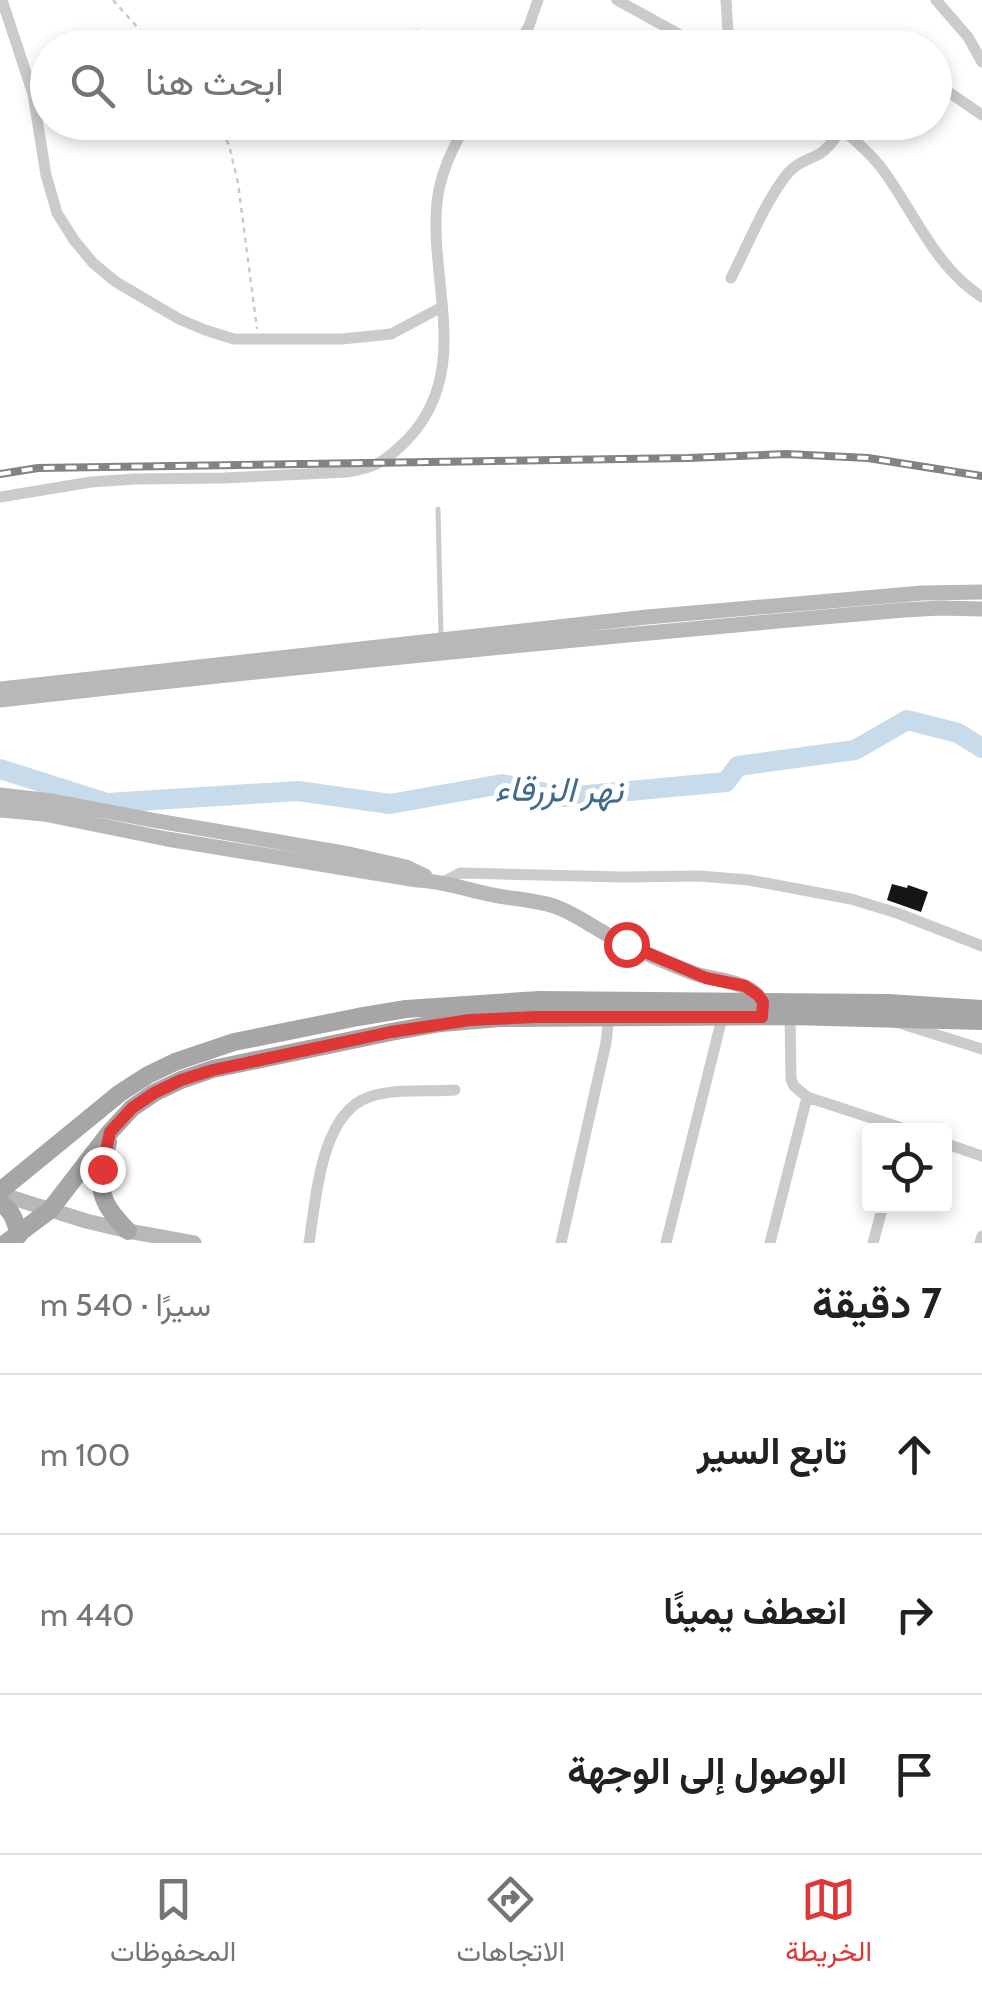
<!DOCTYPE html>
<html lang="ar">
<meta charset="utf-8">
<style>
body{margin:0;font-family:Cabin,Vazirmatn,sans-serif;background:#f2f2f2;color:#202124;direction:rtl}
.controls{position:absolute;right:30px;bottom:30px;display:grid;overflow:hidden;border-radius:10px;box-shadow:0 5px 15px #0003}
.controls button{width:90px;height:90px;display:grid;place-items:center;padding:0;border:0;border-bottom:2px solid #e0e0e0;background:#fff;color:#202124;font:50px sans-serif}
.stop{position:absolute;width:30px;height:30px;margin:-22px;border:8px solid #df3636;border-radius:50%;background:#fff}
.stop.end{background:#df3636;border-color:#fff;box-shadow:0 2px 10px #0008}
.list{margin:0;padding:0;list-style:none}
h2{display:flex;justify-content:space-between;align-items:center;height:130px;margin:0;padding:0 40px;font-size:42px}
h2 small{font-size:32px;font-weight:400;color:#757577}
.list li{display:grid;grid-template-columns:65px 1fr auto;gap:30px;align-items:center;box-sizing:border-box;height:160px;padding:0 40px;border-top:2px solid #e0e0e0}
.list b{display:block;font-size:38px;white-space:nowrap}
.list em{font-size:32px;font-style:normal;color:#757577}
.icon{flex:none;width:55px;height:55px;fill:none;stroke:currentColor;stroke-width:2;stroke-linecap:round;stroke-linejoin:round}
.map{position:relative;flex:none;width:982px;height:1243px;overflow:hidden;direction:ltr}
.search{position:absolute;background:#fff;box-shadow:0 5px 15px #0003;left:30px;right:30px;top:30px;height:110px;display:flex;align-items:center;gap:25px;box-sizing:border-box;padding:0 35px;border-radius:55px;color:#757577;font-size:38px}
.sheet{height:610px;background:#fff}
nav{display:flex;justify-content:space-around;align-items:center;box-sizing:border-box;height:140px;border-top:2px solid #e0e0e0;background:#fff;font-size:28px;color:#757577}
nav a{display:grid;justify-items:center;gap:5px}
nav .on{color:#df3636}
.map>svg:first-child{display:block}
</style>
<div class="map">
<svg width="982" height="1243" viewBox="0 0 982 1243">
<rect width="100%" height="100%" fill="#fff"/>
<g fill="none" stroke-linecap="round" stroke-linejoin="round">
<path stroke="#c8dbea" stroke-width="20" d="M0,769L107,803L298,791L390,804L502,784L565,797L726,782L738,766L855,750L907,720L958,733L982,748"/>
</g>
<path fill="#151515" d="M892,884L907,888L908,885L928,892L921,912L887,900Z"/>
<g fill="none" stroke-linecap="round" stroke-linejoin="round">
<path stroke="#cbcbcb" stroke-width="2.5" stroke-dasharray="5 5" stroke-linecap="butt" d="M113,0L156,48
M217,122L229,145L238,183L257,329"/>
<path stroke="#cbcbcb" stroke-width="5" d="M438,509L441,636"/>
<path stroke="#cbcbcb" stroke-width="11" d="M2,0L33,94L46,175L57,213L74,240L93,263L116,282L179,319L205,330L234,339H342L391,334L442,307
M617,0L704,48
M726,0L729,48
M936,0L968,37L982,62
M417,35L441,48
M516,48L529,26L538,0
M934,82L982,115
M833,122C850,136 866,149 880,166C913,209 934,267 982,297
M731,278C749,243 764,203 788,173C797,162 809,160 821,153C830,147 835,138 842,129
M0,497L91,482L135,479L224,478L347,472C376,468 387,460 407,440C473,371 429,285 437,202C440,173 453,148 467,122
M441,883L460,873L623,877L699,876L749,880L851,899L897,913L982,946
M790,1016L791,1079L794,1086L807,1097L908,1130
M896,1022L982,1049
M944,1143L982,1156
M309,1243C316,1200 320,1114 369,1097C395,1088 428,1092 455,1090
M561,1243L606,1043L609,1016
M666,1243L722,1018
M770,1243L807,1097
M873,1243L883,1206
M980,1243L982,1236"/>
<path stroke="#b8b8b8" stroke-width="15" d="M0,689L647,617L922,593L982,592
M0,700C301,666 602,636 904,610L940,608L982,609
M0,795L52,801L152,820L349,854L406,867L425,876
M0,810L44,814L167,839L417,880C443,881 468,890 493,895C513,899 534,900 554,906C574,913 590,925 608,935C636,949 664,962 693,973C716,981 758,980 764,1009
M0,1194L86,1221L128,1231L194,1243"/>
<path stroke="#a6a6a6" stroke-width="18" d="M108,1142C98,1185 95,1198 128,1231
M0,1191L120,1093L148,1075L175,1062L234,1042L358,1017L406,1009L539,1000L888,1003L982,1009
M0,1203C13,1211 15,1221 19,1235
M6,1243L50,1210L110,1132L132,1108L154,1093L181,1080L213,1069L391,1032L441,1023L500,1018L790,1016L982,1021"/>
<g stroke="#838383" stroke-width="8">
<path id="rail" d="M0,474L38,468L688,458L786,454L868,458L982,476"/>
</g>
<use href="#rail" stroke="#fff" stroke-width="4" stroke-dasharray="11" stroke-linecap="butt"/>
</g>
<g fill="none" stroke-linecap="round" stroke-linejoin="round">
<path stroke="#df3636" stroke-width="12" d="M102,1169L110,1132L132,1108L154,1093L181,1080L213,1070L391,1032L470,1020L536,1017H762L763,1002L758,995L745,986L706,978L626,944"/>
</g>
<g text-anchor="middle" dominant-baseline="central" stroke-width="10" stroke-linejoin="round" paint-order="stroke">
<g font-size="35" font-style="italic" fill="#3f698d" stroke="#fff">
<text transform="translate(559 789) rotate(1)">نهر الزرقاء</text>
</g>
</g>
</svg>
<div class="controls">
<button><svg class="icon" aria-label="locate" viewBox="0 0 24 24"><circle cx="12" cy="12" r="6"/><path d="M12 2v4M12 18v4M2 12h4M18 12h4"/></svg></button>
</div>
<div class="stop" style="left:626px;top:944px"></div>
<div class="stop end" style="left:102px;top:1169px"></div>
<div class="search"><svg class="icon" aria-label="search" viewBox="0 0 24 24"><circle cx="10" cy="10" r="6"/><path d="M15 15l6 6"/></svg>ابحث هنا</div>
</div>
<section class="sheet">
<h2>7 دقيقة<small>سيرًا · 540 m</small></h2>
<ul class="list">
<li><svg class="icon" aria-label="ahead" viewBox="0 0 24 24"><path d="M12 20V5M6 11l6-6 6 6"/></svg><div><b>تابع السير</b></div><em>100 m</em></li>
<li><svg class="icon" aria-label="right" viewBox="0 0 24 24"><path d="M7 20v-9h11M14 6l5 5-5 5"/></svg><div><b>انعطف يمينًا</b></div><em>440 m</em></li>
<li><svg class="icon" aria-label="arrive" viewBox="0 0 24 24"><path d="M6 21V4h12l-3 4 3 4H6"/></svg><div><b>الوصول إلى الوجهة</b></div></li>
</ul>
</section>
<nav>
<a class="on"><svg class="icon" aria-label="map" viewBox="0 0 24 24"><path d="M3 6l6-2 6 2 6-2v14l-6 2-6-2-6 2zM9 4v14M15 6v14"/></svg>الخريطة</a>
<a><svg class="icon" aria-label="directions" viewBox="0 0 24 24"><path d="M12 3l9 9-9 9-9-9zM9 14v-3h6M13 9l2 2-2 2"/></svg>الاتجاهات</a>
<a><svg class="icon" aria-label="saved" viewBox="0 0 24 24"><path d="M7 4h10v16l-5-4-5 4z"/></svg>المحفوظات</a>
</nav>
